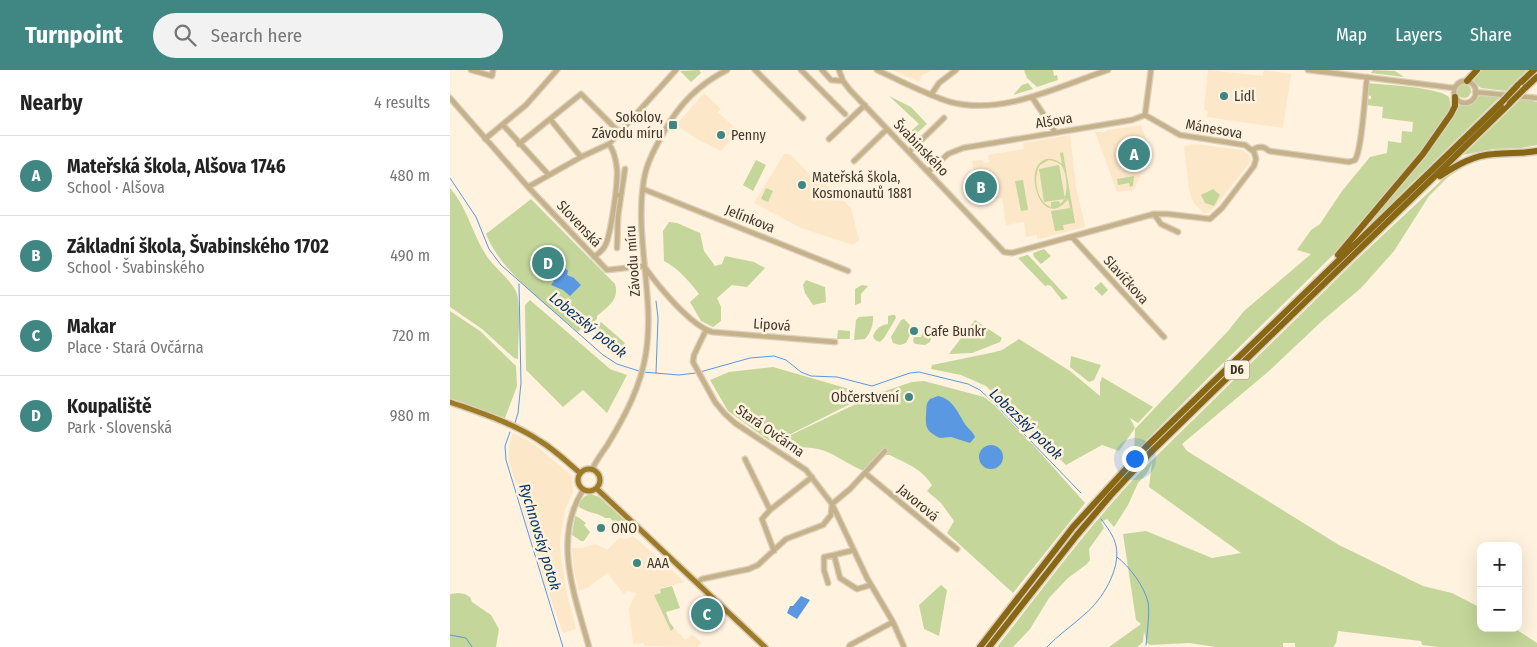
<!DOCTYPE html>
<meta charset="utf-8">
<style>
body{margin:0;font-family:"Fira Sans Condensed",sans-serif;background:#f2f2f2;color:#222}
.controls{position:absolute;right:15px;bottom:15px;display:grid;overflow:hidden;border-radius:10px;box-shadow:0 5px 20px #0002}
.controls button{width:45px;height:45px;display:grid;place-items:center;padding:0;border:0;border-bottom:1px solid #e0e0e0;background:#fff;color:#222;font:25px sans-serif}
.you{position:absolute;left:684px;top:388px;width:18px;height:18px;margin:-12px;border:4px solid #fff;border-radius:50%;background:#1a73e8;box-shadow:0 0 0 8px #1a73e833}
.badge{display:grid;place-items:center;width:32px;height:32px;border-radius:50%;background:#408784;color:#fff;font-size:16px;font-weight:700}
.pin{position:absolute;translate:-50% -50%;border:2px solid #fff;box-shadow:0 1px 5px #0006}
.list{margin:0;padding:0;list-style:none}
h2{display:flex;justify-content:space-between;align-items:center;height:65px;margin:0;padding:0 20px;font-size:21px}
h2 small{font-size:16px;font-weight:400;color:#767676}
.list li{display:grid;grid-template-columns:32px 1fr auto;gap:15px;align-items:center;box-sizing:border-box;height:80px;padding:0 20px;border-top:1px solid #e0e0e0}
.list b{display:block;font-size:19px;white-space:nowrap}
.list p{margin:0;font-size:16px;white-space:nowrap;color:#767676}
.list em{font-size:16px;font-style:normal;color:#767676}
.icon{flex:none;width:28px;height:28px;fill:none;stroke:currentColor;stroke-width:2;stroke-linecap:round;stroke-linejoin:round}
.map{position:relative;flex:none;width:1087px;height:577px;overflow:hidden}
header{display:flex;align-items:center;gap:30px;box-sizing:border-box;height:70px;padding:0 25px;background:#408784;color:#fff}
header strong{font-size:24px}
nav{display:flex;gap:28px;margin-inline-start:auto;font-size:18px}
.search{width:350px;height:45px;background:#f2f2f2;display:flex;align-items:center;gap:12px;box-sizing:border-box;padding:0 18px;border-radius:28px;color:#767676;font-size:19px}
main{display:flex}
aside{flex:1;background:#fff}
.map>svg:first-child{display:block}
</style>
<header>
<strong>Turnpoint</strong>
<div class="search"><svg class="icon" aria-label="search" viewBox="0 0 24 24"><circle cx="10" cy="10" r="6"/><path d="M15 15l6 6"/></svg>Search here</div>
<nav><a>Map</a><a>Layers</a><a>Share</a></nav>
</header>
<main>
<aside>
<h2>Nearby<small>4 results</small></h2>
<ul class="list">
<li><span class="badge">A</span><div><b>Mateřská škola, Alšova 1746</b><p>School · Alšova</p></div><em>480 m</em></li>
<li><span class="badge">B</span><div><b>Základní škola, Švabinského 1702</b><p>School · Švabinského</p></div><em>490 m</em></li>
<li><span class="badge">C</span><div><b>Makar</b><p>Place · Stará Ovčárna</p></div><em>720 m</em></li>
<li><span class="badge">D</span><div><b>Koupaliště</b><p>Park · Slovenská</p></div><em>980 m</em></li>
</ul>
</aside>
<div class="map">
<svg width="1087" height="577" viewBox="0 0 1087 577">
<rect width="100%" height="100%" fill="#fff2de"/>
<path fill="#fce8c8" d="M442,0H483L472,5L469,12Z
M758,0L813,6L814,0L841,4L833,58L757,47L758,41L754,40Z
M254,23L271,39L268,42L285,58L277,67L280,71L271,81L249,70L226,55Z
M691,55L701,83L684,120L667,122L645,62H655L658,60Z
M620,65L626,117L635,156L634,157L594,168L587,169V165L576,167L574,152L556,155L552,128L528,132L522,91L533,90L534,93L539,92L538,85L574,79L573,73Z
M745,74L792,80L798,84L801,91L765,137L757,143H754L743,132L739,120L734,76Z
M334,84H340L364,109L365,114L374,112L401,138L409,170L403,175L351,158L304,133Z
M63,363L84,374L122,406L123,423L115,440L110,472L111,488L117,524L126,559L113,563L93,507L59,391V376Z
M183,466L235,512L210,518L211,523L204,525L222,560L224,558L236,570L242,564L252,573L247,577L194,576V573L183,574L179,538L186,523L176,521L174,524L157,503L139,517L129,521L124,501L122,478H132L145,474L156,479H158L169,468L177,469Z"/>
<path fill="#c4d699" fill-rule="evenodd" d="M249,0L251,3L241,12L230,1Z
M574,0H603L604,6L607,5L608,10L587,17L577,8Z
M923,0L945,1L954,7L921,3Z
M1030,0H1077L1056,21L1031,18L1023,11Z
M578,13L583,19L563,25L572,15Z
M918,13C935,15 988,17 999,27L1001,38L964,92L883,185L764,302L684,383L685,359L778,261L794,241L861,184L847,180L861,160L870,154L892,121L920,87L937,83L938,71L951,73L952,61L962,62L963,52L932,48L933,37L917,35V38L915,37L916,29H921V26L917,25Z
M1007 21a7 7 0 1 1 14 0a7 7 0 1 1-14 0Z
M1035,24L1051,26L922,152L921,151L963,100L1007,41L1010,34C1020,37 1025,26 1035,24Z
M439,26L461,37L477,54L458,71L447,60L452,55L460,62L469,54Z
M1072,28L1087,32V75L1071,78L1043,79L1013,85Z
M613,82L625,153L613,155L614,160L605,161L601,141L620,138L618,129C592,163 572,99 594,90C600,87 607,90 612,94L610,83ZM599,90C604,91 608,92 611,95C618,104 619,128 610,134L609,131L601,132V137C587,133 582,107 590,95Z
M306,90L316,95L303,121L293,115Z
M609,95L615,129L594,132L589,99Z
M1008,98H1012L998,107L979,126L944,181L911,218L872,251L819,301L732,374L737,381L889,475L973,516L1002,523L1031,538V558H1064L1087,573V577H989L972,575L971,571L888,561L886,573L883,577H845V573H833V577H766L739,573L700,575L697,573L694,561L693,572L687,577H659L691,554L686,550L673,464L696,461L762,488L791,483L699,417L702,393L697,403L688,413L678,435L664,457L657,449L651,452L654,458L639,479L640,490L637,494L618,508L599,528L580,559L563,577H547C594,517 638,457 690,402L904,192L993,109Z
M684,106L683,116L680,117L679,113L668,115L667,109Z
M573,110L578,140L571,141L565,111Z
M0,118C18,139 22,163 36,185C44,198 63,211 67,224C71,239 68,271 68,289L64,288L32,259L0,237Z
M316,118L323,121L318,132L311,129Z
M763,119L770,125L764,136L755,133L751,125Z
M81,129L165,214C170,230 157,237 147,246V249L138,258L133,257L128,262C97,235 51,202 36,164Z
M219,152L227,153L250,163L254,181L265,196L272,194L275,186L304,192L315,198L297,217L282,215L267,228L271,237V251L263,257L251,251L240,232L249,224C240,212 228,198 214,191L213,161Z
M594,179L601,186L591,194L584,187L583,183Z
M577,185H578L618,228L612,230L601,216L598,215L595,216L568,188Z
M356,210L375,217L376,232L363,235L355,223L353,215Z
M651,212L658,220L652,226L644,218Z
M412,215L418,216L411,224V233L405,235V219Z
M80,230L160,299L177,305L157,343L133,320L113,337L76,300L75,235Z
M0,241L30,261L66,296L67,316L55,348L0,328Z
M442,245H445L446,248L434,268L430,272L425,270L423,266C426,259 430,255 438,254V246Z
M423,246C424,254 420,264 415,269L404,270L406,250L409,247Z
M454,249L460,255L459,259L460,265L456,273L450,275L443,273L441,267L451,250Z
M525,250L552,268L550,272L522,283L499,284Z
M151,252L175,273L168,282L143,260Z
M388,260L400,261V269H387Z
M473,261L477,263L478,261C481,263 482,268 480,272L475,275L465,274L463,271L464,267H471Z
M569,269L620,301L650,326V313L652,307L703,337L688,353L680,348L685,358L669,381L652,375L616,395L536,316L511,305L481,299L482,295L545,282L552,280Z
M621,286L651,295L644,310L639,312L620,297Z
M323,297L406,321L409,326L404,332L325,372L318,370L278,341L260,310L279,302Z
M474,311L534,327L544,335L585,377L635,433L563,523L497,463L504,451L491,433L477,421L482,415C471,398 457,394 440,385H435L418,402C407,400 388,386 375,381C359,375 340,379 324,373L429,323L462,312Z
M141,424L149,427L182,457L180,459L181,463L176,465L172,464L174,462L160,448H155C147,442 135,443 127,435L135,426Z
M125,446L128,447L136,453L134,455L140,462L134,471H131L122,465Z
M491,515L497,520L489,566L474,559L469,535Z
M222,516L230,538L216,542L220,553L224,558L221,561L204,525L211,523L210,519Z
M8,523L15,524L20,527L22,532L41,545L49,559L46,577H0V524Z"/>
<path fill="#5a98e1" d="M109,193L118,201L117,205L124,208L131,215L120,226L113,220L101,215L104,211L98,204Z
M488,326C503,329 508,343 515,354C518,359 523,361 525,367L520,373L501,367L490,368C478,362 475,359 476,345C477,338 475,335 480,329Z
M529 387a12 12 0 1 1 24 0a12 12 0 1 1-24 0Z
M351,526L360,530L347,549L337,543L340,536H343Z"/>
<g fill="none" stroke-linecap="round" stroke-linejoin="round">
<path stroke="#5a98e1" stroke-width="1" d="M0,108L26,147L39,179L51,195L153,285L167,294L189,301
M206,231L208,248L206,303
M193,302L229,305L246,303
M250,302L300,288L324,286L336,290L351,302L361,306L387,307L422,316L460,303L469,302L518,314L530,320L545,334L631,423
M65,353L68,343L71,313L69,214
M60,362L55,376L56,390L113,577
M667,487C680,497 694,516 698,532C700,542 697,564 696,575
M0,565L16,568L22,577
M597,577C608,565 622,556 635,544C652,530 671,499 666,476C664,466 657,457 651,449"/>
<g stroke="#dcd0bd" stroke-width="7">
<path id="minor" d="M21,0L42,6L43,0
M305,0L353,48
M351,0L395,44
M372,0L381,10L393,11
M389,0L393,11L400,20L554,182L562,183L704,144H718L760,149L772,138L804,96L806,89L804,82L795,75L730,65L695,45
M427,0C451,11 475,24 500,32C553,46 609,16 658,0
M858,0L1004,18
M1004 22a11 11 0 1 1 22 0a11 11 0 1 1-22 0Z
M1025,22L1087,28
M481,25L489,13L506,0
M582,27L605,62
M0,28L78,117L157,200L194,196C208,216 240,255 262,262L385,272
M695,45L701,0
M100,49L131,87
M53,55L98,104
M35,69L76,35L107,0
M379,69L415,35
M69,74L131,24L169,62
M802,80C808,76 814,76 819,81L899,92L905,90C912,80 915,23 917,7
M459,82L494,48
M404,91L437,59
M478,102L498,84L513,78L682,50L695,45
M78,117L131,87L159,74L226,0
M193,119L398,201
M168,125L171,126L175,99
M704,144L711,154L728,162
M622,167L714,267
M167,178L168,146L171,126
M144,187C148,184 152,181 155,176C161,164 168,114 167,99C166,90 164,81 159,74
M256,260L244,285L243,292L265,332L275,344L285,353L356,400L382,434L417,508L443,552L454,577
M295,389L320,440L312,449L324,481
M142,400C146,390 153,382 158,374C175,346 191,316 196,283C205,225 184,167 194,109C197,91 207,75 215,60C230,33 249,14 277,0
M415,403L507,479
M133,420C102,469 125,526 139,577
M320,440L362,407
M404,480L384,485L390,508L407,519L421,515
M247,513L252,509L299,499L308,495L336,469L373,455L381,445L382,434L400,419L435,381
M378,513L374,500V487L384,485
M399,577L400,575L443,552"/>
</g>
<g stroke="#dcd0bd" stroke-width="8">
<path id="major" d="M0,332C31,343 63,353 90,371C105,380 117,392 130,403
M128 410a11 11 0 1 1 22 0a11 11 0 1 1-22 0Z
M147,419L315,577"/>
</g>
<g stroke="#dcd0bd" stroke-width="9">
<path id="highway" d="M1017,11L1027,0
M1067,16L1084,0
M1075,18L1087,7
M990,106C1007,95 1024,85 1044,84C1059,82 1073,84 1087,81
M888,185L973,84L1001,44L1005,36V27
M530,577L623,457L695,378L1051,33
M539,577L627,465L661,425L700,383L1060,33"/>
</g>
<use href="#minor" stroke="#c5b28b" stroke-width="4.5"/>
<use href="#major" stroke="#9d7a25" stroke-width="5"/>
<use href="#highway" stroke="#876714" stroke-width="6"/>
<g stroke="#dcd0bd" stroke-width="9" stroke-linecap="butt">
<path id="highway-bridge" d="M1051,33L1067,16
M1060,33L1075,18"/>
</g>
<use href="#highway-bridge" stroke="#876714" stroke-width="6"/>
</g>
<g fill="#408784" stroke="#fff2de" stroke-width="2">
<circle cx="774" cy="26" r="5"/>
<rect x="218" y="50" width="10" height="10" rx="2.5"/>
<circle cx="271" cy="65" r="5"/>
<circle cx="352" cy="115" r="5"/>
<circle cx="464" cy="261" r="5"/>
<circle cx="459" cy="327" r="5"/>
<circle cx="151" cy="458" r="5"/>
<circle cx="187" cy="493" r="5"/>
</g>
<g text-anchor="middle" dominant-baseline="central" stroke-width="5" stroke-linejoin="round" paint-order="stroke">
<rect fill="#fff2de" stroke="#786e5f" stroke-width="1" x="774.5" y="290.5" width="25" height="19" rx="4"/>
<g font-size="12" font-weight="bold" fill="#3e3629">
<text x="787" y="300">D6</text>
</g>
<g font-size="14" fill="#3e3629" stroke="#fff2de" text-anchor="start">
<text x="784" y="26">Lidl</text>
<text x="213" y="47" text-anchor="end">Sokolov,<tspan x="213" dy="16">Závodu míru</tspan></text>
<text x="281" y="65">Penny</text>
<text x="362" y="107">Mateřská škola,<tspan x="362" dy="16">Kosmonautů 1881</tspan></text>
<text x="474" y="261">Cafe Bunkr</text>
<text x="449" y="327" text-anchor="end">Občerstvení</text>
<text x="161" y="458">ONO</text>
<text x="197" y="493">AAA</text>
</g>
<g font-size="14" fill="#3e3629" stroke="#fff2de">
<text transform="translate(604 51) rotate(-9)">Alšova</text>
<text transform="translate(764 59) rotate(10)">Mánesova</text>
<text transform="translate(471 78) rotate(46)">Švabinského</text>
<text transform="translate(300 149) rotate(22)">Jelínkova</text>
<text transform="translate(129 154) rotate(47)">Slovenská</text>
<text transform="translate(183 191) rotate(-94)">Závodu míru</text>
<text transform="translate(676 210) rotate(48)">Slavíčkova</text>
<text transform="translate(322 255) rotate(4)">Lipová</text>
<text transform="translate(320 361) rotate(35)">Stará Ovčárna</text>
<text transform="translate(468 433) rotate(40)">Javorová</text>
</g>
<g font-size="15" font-style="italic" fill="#0a3665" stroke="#fff2de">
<text transform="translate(138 255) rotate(39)">Lobezský potok</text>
<text transform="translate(576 354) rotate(44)">Lobezský potok</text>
<text transform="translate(90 467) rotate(73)">Rychnovský potok</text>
</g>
</g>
</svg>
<div class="controls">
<button>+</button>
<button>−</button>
</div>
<div class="you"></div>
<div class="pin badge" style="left:684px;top:84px">A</div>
<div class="pin badge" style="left:531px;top:117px">B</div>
<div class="pin badge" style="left:257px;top:544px">C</div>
<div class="pin badge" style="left:98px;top:193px">D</div>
</div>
</main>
